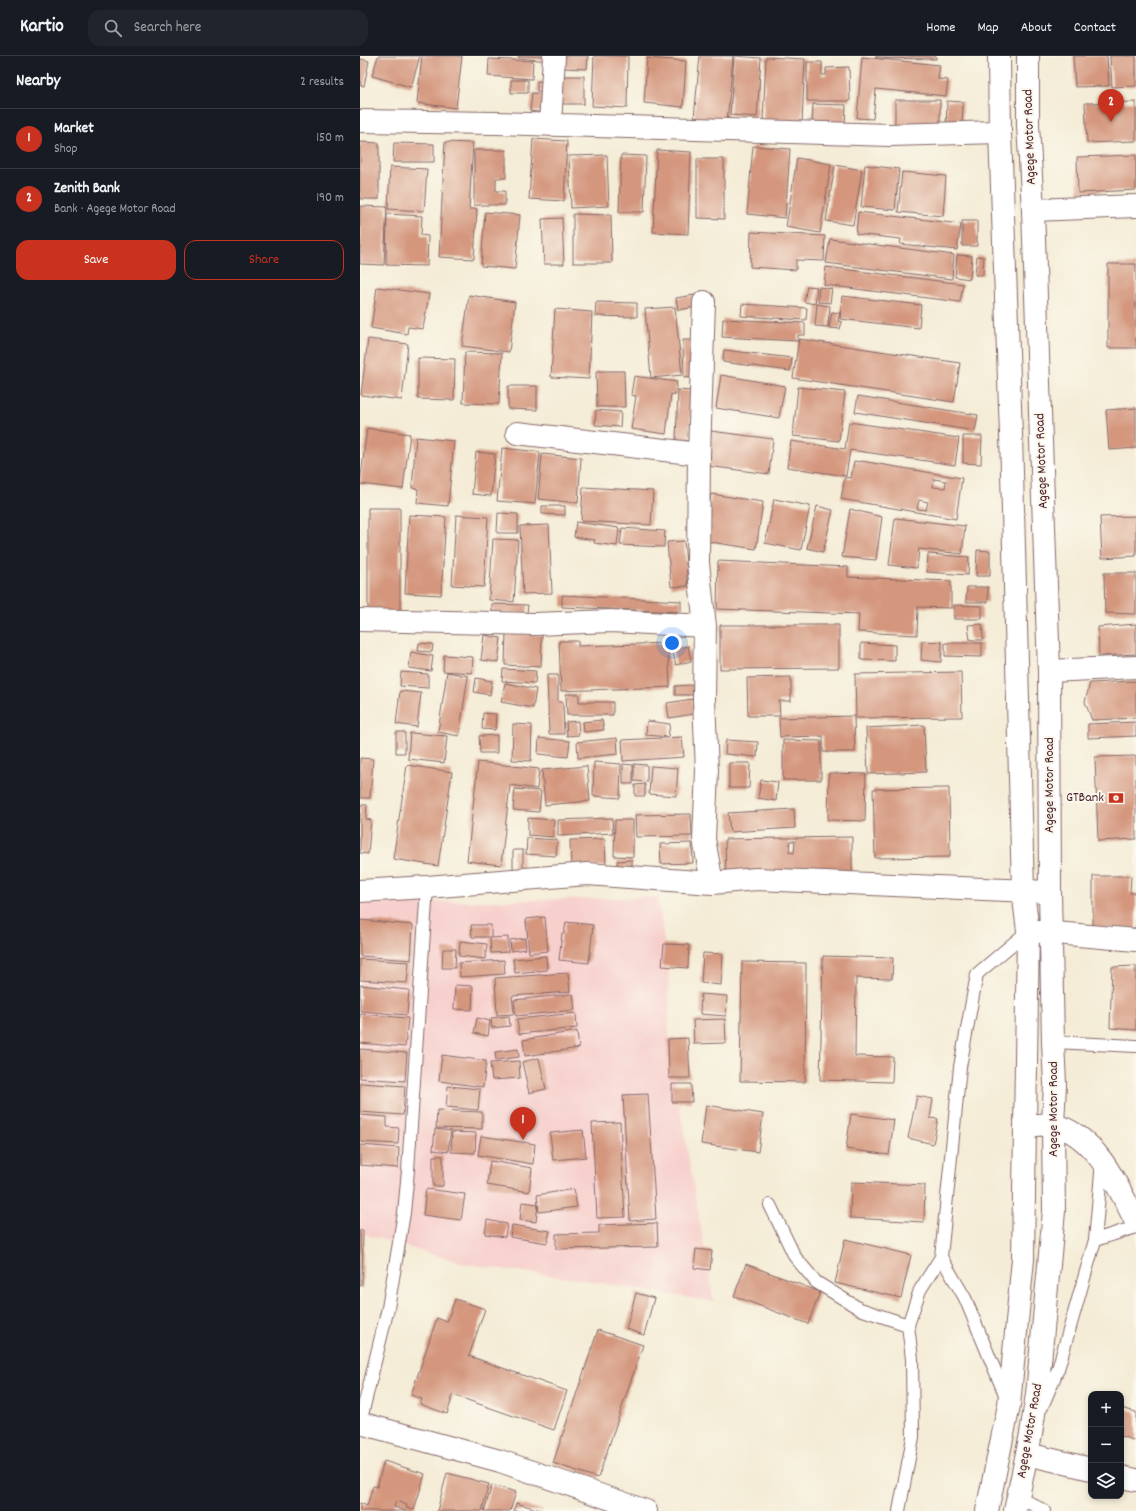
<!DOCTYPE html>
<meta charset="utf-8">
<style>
body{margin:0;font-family:Dekko,sans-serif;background:#20242c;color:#f1f3f6}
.controls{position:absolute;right:12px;bottom:12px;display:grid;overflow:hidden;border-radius:8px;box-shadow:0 2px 6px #0003}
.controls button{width:36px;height:36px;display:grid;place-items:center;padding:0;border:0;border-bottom:1px solid #363941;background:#171b24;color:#f1f3f6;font:20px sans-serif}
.you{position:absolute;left:312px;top:587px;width:14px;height:14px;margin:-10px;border:3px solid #fff;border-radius:50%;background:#1a73e8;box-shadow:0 0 0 6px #1a73e833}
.badge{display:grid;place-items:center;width:26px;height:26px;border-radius:50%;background:#c8321e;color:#fff;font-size:13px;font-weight:700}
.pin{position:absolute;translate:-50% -33px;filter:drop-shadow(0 1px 2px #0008)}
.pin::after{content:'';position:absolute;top:21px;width:14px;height:12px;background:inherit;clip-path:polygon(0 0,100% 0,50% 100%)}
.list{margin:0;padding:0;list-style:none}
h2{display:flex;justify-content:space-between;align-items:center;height:52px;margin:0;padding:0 16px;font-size:17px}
h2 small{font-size:13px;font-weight:400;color:#9ea1a6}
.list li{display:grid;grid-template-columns:26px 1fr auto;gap:12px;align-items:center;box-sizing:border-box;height:60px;padding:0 16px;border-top:1px solid #363941}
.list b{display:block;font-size:15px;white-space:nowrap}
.list p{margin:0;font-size:13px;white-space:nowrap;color:#9ea1a6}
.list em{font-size:13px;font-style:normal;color:#9ea1a6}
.actions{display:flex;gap:8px;padding:12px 16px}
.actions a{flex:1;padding:9px 0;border:1px solid #c8321e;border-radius:12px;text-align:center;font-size:14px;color:#c8321e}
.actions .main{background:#c8321e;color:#fff}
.icon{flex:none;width:22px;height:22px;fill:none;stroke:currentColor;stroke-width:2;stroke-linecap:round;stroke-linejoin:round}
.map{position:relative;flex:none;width:776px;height:1455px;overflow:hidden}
header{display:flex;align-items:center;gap:24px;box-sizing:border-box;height:56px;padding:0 20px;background:#171b24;border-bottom:1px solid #363941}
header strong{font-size:19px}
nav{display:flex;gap:22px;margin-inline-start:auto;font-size:14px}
.search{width:280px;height:36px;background:#20242c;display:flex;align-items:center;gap:10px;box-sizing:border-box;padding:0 14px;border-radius:12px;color:#9ea1a6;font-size:15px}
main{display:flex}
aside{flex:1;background:#171b24}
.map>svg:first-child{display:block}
</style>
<header>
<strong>Kartio</strong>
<div class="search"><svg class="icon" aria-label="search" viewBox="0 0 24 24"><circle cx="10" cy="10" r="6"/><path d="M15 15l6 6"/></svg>Search here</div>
<nav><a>Home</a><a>Map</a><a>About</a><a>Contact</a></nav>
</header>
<main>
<aside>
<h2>Nearby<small>2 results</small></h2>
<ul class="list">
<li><span class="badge">1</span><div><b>Market</b><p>Shop</p></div><em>150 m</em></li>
<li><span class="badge">2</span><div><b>Zenith Bank</b><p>Bank · Agege Motor Road</p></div><em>190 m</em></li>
</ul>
<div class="actions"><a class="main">Save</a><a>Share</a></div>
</aside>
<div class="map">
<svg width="776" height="1455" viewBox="0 0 776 1455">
<rect width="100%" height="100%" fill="#fbf7ec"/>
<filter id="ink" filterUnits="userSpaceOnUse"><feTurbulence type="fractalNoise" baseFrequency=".025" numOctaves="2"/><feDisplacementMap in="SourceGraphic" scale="8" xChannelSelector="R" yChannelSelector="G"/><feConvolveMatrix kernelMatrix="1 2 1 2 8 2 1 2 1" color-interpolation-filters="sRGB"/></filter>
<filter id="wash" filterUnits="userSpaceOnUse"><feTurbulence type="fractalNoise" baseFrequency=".012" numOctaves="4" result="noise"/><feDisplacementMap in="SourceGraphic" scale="16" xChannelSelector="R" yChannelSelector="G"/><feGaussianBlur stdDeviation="0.9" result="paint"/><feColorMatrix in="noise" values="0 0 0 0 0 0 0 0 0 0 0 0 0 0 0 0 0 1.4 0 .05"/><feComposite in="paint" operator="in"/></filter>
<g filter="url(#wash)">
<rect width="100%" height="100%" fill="#f4ecd6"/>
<path fill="#f7d0cd" d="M298,841L309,920V991L354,1246L230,1225L105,1208L0,1177V848Z"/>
<g id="blocks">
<path fill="#d4977e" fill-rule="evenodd" d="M18,0H60L51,31L12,20Z
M62,0H102L96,52L57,47Z
M159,0H189V5L158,2Z
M202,0H228L227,13L202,12Z
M234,0H268L267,52L232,50Z
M340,0H373L367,66L334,62Z
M374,0L401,2L397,61L370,59Z
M516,0H576V3L516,2Z
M713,0H747L749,30L715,31Z
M750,0H776V30L752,31Z
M406,1L445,3L442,67L403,65Z
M502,1L580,9L578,23L588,24L586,40L516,33L513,63L497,62Z
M287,2L326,5L323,51L284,47Z
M0,3L9,5L4,30L0,29Z
M129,3L173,5L172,23L128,20Z
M447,6H462V19H466V12L489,11L490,45H447Z
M200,20H224V48H200Z
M151,24H168V37H151Z
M177,25L188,26L187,36L177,35Z
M172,37L187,38L185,57L170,55Z
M535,44H580V72H535Z
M587,45L603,46L602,74H586Z
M776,46V85L727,87L725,47Z
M453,48L486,49L485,70L452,69Z
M173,83L207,85L204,145L169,143Z
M0,86L19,87V143H0Z
M85,86L113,87L109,153H117L114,203L79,201Z
M34,87L74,88V106H33Z
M393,90L430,93L425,162L387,158Z
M114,94H146V122H136V135H145V149H114Z
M297,94L331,96L328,178L293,176Z
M247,99L249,150L211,152L209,100Z
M261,99L286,100L284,156H259Z
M776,99V134L718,137L717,101Z
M437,102L471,108L460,177L426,171Z
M337,103H364V163L337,162Z
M475,109L502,114L493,169L466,165Z
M505,109L539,113L535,154L501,151Z
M30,111L67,113L64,155L28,153Z
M542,116L586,120L583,160L538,156Z
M0,150L27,151L24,209L0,208Z
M125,156L160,159L155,213L121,210Z
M498,156L601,168L597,194L540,188L541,183L496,178Z
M27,158L62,160L61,179L68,180L67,210L26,209Z
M213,158L251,159L252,207H213Z
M202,162L204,208H184L182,163Z
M602,165H617V190H602Z
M391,176L465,180L464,205L436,204V214L390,211Z
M470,183L594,199L592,223L466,207Z
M597,199L612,200L610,223L595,221Z
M617,200L624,201L623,219H615Z
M748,208H776V292H748Z
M466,211L603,228L600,246L464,229Z
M447,230L457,231L455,248L444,246Z
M17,231L69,238L63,273L48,271L47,278L11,272Z
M459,231L472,233L470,247L458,246Z
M109,239L155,246L149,296L102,290Z
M334,239L336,251L318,254L316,242Z
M482,240L561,249L559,272L480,263Z
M236,246L277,247V261L235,260Z
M382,248L447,252L446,264L381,260Z
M457,248L470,250L468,271L455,270Z
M315,251L322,319L291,322L285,253Z
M195,253L232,256L229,323L191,321Z
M472,256L480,257L478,265L482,266L480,273L469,272Z
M363,263L445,267V279H438V285L362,281Z
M8,283L48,288L42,344L1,339Z
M439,283L600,307L594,346L433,322Z
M323,284H332L333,321L324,322Z
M364,294L432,302L430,315L363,306Z
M105,296L142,297L139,348L103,347Z
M58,302L95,303L94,344L58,343Z
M236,315H264L265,351H237Z
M361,319L425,330L419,362L356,352Z
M274,320L317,326L315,339L311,338L306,378L271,373L276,340L271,339Z
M148,330H177V354L148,353Z
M438,331L485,336L479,385L433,380Z
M318,334L332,335L330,385L316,384Z
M498,340L618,359L615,375L495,356Z
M776,352V392L749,394L746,354Z
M236,354L261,356L260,371L235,369Z
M489,366L599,382L595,409L490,394L486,420L427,411L431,385L485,393Z
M7,372L50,378L43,433L0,428Z
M351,375L413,383L409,418L347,410Z
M603,380H622L621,408L603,407Z
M56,381L94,385L88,450L57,447L58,433L52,432Z
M142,392L180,396L175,448L137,445Z
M116,396L135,398L131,440L112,438Z
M182,398L221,402L218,447L178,443Z
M494,405L501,406V405L602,422L596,463L481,443L485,421L491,422ZM574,423L586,425L585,432L573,431ZM559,444L568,446L566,454L557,453Z
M223,431L293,435L291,469L221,465Z
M351,438L403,446L396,493L344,485Z
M414,443L450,450L441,494L405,487Z
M182,450H205V459L182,458Z
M457,450L473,454L463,496L447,492Z
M8,452H40V558H8Z
M490,453L522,461L516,504L482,501Z
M138,457L158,458V477H137Z
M49,459L86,461L81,539L45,537Z
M96,459L128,461L124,531L92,529Z
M776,460V500L742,502L740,461Z
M535,462L605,470L602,498L559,493L557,512L529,509Z
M216,466L259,472L257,490L234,487L235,484L214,481Z
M189,469L192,537L163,538L160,470Z
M262,472L305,475L304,491L260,489Z
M133,483L158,484L154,546L129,544Z
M324,485L328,530L311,531L307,486Z
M617,494L630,495V520H616Z
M568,498L609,501L608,519L567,516Z
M358,505L488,511V521L591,525V552L558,551L557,579L498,576L499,558L357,553Z
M744,517H776V558L745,557Z
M607,531H628V546H606Z
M202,539L321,545V556L202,551Z
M132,548L168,549L167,557L132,556Z
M594,549L622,550V563H594Z
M622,568L623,584H610L608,569Z
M776,568V598L739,600L738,571Z
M360,569H479V612L360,613Z
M146,577L182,579L181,611L145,609Z
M124,579L141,582L138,606L121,604Z
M199,585H218V590L308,587L310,631L201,635Z
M562,585L582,586L581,606L561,604Z
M59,587L73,588L72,596L58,595Z
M501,587L535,589V605L501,604Z
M585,587H622V601L585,600Z
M328,590L331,605L316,609L312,593Z
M51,596L73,600L71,615L49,612Z
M84,599L113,601L112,617L83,615Z
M143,613L176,615L175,627L142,625Z
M41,616L68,618V632L40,630Z
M87,616L108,620L99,680L78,676Z
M601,616L602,661L496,662L495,618Z
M187,619H198V646H203L204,678H189Z
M431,621V645H419L420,660H388L387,622Z
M116,622L132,625L130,639L114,636Z
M776,625V662L732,664L725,646L730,627Z
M145,627L176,633L173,652L141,646Z
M332,629L333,639H315V630Z
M40,635L61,637L57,671L36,668Z
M206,638H219V646H253V659H207Z
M332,643L334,658L309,662L307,647Z
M123,657L136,658L135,674L122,673Z
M494,660L495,696H463V680L420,681L419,662Z
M242,664L244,674L224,676L223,666Z
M218,665L219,679L207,680L206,666Z
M287,665L310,668L308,681L286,679Z
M776,666V680L728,682V668Z
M153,668L172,669L171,705L152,704Z
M564,669L566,716L508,718L506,672Z
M36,676H45V697H36Z
M50,677L87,680L84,707L48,703Z
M137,679V697H120L119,680Z
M322,681L324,701L263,705L262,684Z
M179,682L210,685L208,701L178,698Z
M257,682L258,698L218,702L217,686Z
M366,684L398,686L397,701L365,698Z
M423,684L461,685V724H423Z
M776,700V783L738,785L735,701Z
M0,702L13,703L10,742H0Z
M118,706L179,713L177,733L150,729L141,809L107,805Z
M234,706L261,708L260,742L233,740Z
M369,707H390L389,732H369Z
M263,708L273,709V728H263Z
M274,708L287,709V726L274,725Z
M47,709L92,716L78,810L33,803Z
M227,710L230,745L185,749L182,714Z
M291,710L318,712L316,740L289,738Z
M469,717L506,718L505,765L468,764Z
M401,724L418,726L416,745L398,742Z
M285,728V740H275V729Z
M589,732L590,801L515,802L513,733Z
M155,733L181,735L179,756L153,754Z
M0,749H7L6,763L11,764L8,798L0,797Z
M434,753L435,772L370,776L368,757Z
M331,758L332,780L276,781L275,759Z
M168,762L194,764L193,781L168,779Z
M252,762L253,777L198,780V764Z
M255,764H273V801L254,800Z
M492,781V821L366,822L365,783ZM430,785H435L434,797L429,796Z
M167,782L197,784L196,800L166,798Z
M245,783L246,810L211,811L210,784Z
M332,787L333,807L301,808L300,788Z
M153,794H163V815H153Z
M272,804V817L258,818L257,805Z
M733,820H771L770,837H776V872H733Z
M185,861L188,895L169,897L166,863Z
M0,864L53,869L51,904L0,900Z
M206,866L233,869L229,907L199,904L202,877L204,878Z
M111,869H131V881H112Z
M148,881V896L131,897L130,882Z
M165,882L166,893L151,895L150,884Z
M100,885L127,888L125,903L99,900Z
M304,888L329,889L328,912L302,910Z
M83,893H96L95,912H82Z
M343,897L363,898L361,929L341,927Z
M186,900L187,914L155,917L153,903Z
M463,900L533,902L532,923L496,922L495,1000L533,1001L532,1026L460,1024Z
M0,903L49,906L47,927L0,924Z
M144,904L145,918L100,921L99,907Z
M382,906L446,907L445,1026L380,1025Z
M776,910V974L750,972L752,911Z
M208,917L210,936L152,940L154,958L137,959L135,922Z
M0,929L49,934L47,959L0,955Z
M95,929L113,930L112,954L94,953Z
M213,938L215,954L156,960L154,944Z
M341,938L367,940L366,960L340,958Z
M216,957L217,972L159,978L157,963Z
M0,958L48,962L45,991L0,987Z
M149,960L150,970L132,972L131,962Z
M117,962L130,965L128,980L114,977Z
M365,963L366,987L334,988L333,964Z
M217,975L219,992L165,1000L163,984Z
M328,982L330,1022H309L308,983Z
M0,993L47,997L45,1025L0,1022Z
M158,993L159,1001L136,1004L135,996Z
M82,999L126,1005L123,1031L79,1025Z
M179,1002L186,1033L169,1037L162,1006Z
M159,1005L160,1022L132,1024L130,1007Z
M0,1027L45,1030L43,1059L0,1056Z
M312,1028H331L332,1046H312Z
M88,1030L120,1033L118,1054L86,1051Z
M288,1038L296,1163L270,1165L263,1039Z
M557,1040L573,1043L570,1062L578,1063L573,1088L548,1082Z
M346,1049L403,1058L398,1096L341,1088Z
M77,1054L122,1056V1073L76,1072Z
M491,1058L534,1064L529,1099L486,1093Z
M0,1059L27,1061V1071L39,1072L38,1088L0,1086Z
M260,1066L265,1161L237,1162L232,1067Z
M75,1073L91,1075L88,1096L73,1094Z
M223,1074L226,1101L193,1104L190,1077Z
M92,1076L116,1077L115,1097L91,1096Z
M121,1080L175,1088L173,1108L118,1099Z
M0,1089L39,1092L38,1112L0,1109Z
M73,1100H83V1130H73Z
M130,1105L172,1112L169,1136L127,1129Z
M491,1126L565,1129L564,1166L490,1162Z
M66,1133L105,1138L101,1164L63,1159Z
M214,1133L217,1151L179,1156L178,1148L176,1166L160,1164L162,1146L178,1148L177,1139Z
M127,1164L147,1168L145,1181L125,1178Z
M297,1167L298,1191L196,1193V1178L239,1177V1169Z
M152,1169L190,1175L187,1187L150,1181Z
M0,1174H3L2,1230H0Z
M485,1183L551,1199L541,1242L475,1227Z
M336,1193L352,1195L350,1214L334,1212Z
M386,1208L460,1236L448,1268L374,1240Z
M276,1237L294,1242L284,1279L266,1273Z
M95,1243L125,1253L109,1300L207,1335L194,1374L93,1339L87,1358L60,1348L62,1343L51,1339L77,1262L87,1266Z
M238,1274L283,1289L238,1422L193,1407Z
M761,1352L776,1356V1385L761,1380Z
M24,1405L65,1418L54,1454L46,1452L47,1449L36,1445L34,1451L46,1455H0V1447L7,1450L13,1430L17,1431Z
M87,1417L129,1428L122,1455H77Z
M132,1429L156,1436L150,1455H124Z
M156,1447L184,1455H154Z"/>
</g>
</g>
<g filter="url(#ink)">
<use href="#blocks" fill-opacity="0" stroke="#866767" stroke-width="1"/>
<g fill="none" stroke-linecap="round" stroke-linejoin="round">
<g stroke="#866767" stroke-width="14">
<path id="lane" d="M693,986L776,990
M410,1149L435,1201L456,1226L500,1253L548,1269
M735,1184L776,1171
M646,1341L605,1242L581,1201L600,1011L617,918L668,875
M682,1351L698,1313L735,1184L742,1106
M0,1367L28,1252L44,1157L48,1114L67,831
M658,1440L684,1455
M539,1455L553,1381L552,1303L548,1269L560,1234L581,1201"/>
</g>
<g stroke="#866767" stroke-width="24">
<path id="street" d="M0,65L135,67L530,79L640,76
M190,69L194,0
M673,154L776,150
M344,246L339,398L338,507L345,570L344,644L347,715L344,783L352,827
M157,377L339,398
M0,564L175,568L251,565L345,570
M689,615L776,611
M0,835L67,831L227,818L352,827L396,823L690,836
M672,875L776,884
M666,1070C674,1070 685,1067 693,1069C735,1077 759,1132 776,1166
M0,1367L140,1405L286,1455
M667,1398L731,1413
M761,1421L776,1424"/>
</g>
<g stroke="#866767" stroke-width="24">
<path id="highway" d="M627,1455L649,1349L663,1203L668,875L663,835L651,378L640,76L639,0
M655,1455L671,1378L677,1338L694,1155L693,1069L695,1028L693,986L690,836L689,615L673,154L668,69V0"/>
</g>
<use href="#lane" stroke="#fff" stroke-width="12"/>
<use href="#street" stroke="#fff" stroke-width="22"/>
<use href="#highway" stroke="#fff" stroke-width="22"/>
</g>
</g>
<defs>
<g id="bank-bare" transform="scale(1.2)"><path d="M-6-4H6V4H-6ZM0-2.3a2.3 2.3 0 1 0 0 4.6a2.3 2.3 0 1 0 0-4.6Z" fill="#c8321e" stroke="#fbf7ec" stroke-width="2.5" paint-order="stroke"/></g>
</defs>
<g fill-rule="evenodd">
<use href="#bank-bare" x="756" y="742"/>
</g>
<g text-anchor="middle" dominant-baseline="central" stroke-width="4" stroke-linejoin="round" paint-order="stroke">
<g font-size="14" fill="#4a1f2b" stroke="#fbf7ec">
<text transform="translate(670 81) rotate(-92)">Agege Motor Road</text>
<text transform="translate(682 405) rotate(-92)">Agege Motor Road</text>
<text transform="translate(690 729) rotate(-90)">Agege Motor Road</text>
<text transform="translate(694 1053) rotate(-90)">Agege Motor Road</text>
<text transform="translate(670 1375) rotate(-80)">Agege Motor Road</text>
</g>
<g font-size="14" fill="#4a1f2b" stroke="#fbf7ec" text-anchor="end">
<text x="744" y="742">GTBank</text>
</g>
</g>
</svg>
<div class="controls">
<button>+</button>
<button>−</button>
<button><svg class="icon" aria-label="layers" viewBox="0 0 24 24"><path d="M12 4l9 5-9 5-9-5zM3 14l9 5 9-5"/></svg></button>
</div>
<div class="you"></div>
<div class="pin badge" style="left:163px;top:1084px">1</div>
<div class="pin badge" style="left:751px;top:66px">2</div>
</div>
</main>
